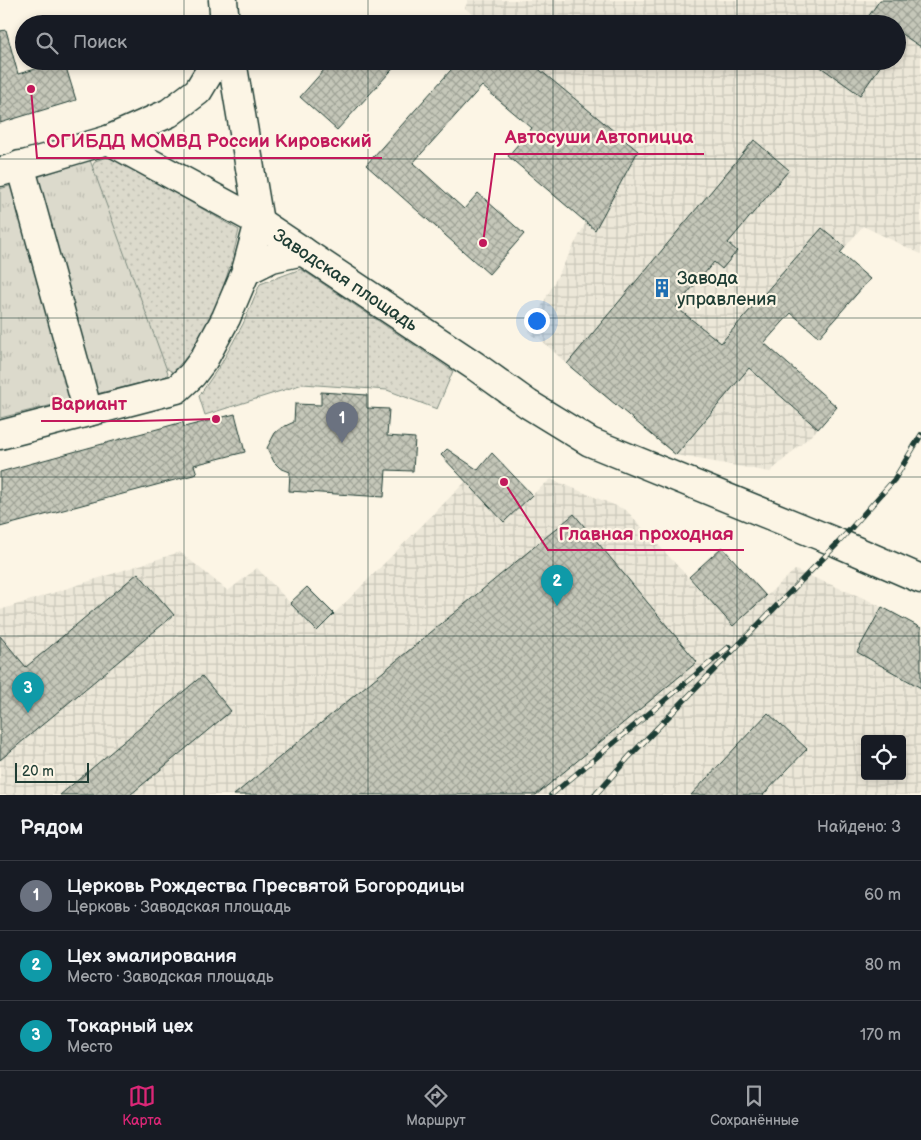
<!DOCTYPE html>
<html lang="ru">
<meta charset="utf-8">
<style>
body{margin:0;font-family:"Balsamiq Sans",sans-serif;background:#242831;color:#f1f3f6}
.controls{position:absolute;right:15px;bottom:15px;display:grid;overflow:hidden;border-radius:5px;box-shadow:0 2px 8px #0003}
.controls button{width:45px;height:45px;display:grid;place-items:center;padding:0;border:0;border-bottom:1px solid #363941;background:#171b24;color:#f1f3f6;font:25px sans-serif}
.scale{position:absolute;left:15px;bottom:12px;width:74px;box-sizing:border-box;padding-left:5px;border:2px solid #1f3d34;border-top:0;font-size:14px;line-height:18px;white-space:nowrap;color:#1f3d34;-webkit-text-stroke:4px #fcf5e5;paint-order:stroke}
.you{position:absolute;left:536px;top:320px;width:18px;height:18px;margin:-12px;border:4px solid #fff;border-radius:50%;background:#1a73e8;box-shadow:0 0 0 8px #1a73e833}
.badge{display:grid;place-items:center;width:32px;height:32px;border-radius:50%;background:#db2777;color:#fff;font-size:16px;font-weight:700}
.pin{position:absolute;translate:-50% -41px;filter:drop-shadow(0 1px 2px #0008)}
.pin::after{content:'';position:absolute;top:26px;width:18px;height:15px;background:inherit;clip-path:polygon(0 0,100% 0,50% 100%)}
.list{margin:0;padding:0;list-style:none}
h2{display:flex;justify-content:space-between;align-items:center;height:65px;margin:0;padding:0 20px;font-size:21px}
h2 small{font-size:16px;font-weight:400;color:#9ea1a6}
.list li{display:grid;grid-template-columns:32px 1fr auto;gap:15px;align-items:center;box-sizing:border-box;height:70px;padding:0 20px;border-top:1px solid #363941}
.list b{display:block;font-size:19px;white-space:nowrap}
.list p{margin:0;font-size:16px;white-space:nowrap;color:#9ea1a6}
.list em{font-size:16px;font-style:normal;color:#9ea1a6}
.icon{flex:none;width:28px;height:28px;fill:none;stroke:currentColor;stroke-width:2;stroke-linecap:round;stroke-linejoin:round}
.map{position:relative;flex:none;width:921px;height:795px;overflow:hidden}
.search{position:absolute;background:#171b24;box-shadow:0 2px 8px #0003;left:15px;right:15px;top:15px;height:55px;display:flex;align-items:center;gap:12px;box-sizing:border-box;padding:0 18px;border-radius:28px;color:#9ea1a6;font-size:19px}
.sheet{height:275px;background:#171b24}
nav{display:flex;justify-content:space-around;align-items:center;box-sizing:border-box;height:70px;border-top:1px solid #363941;background:#171b24;font-size:14px;color:#9ea1a6}
nav a{display:grid;justify-items:center;gap:2px}
nav .on{color:#db2777}
.map>svg:first-child{display:block}
</style>
<div class="map">
<svg width="921" height="795" viewBox="0 0 921 795">
<defs>
<pattern id="industrial-grid" width="8" height="8" patternUnits="userSpaceOnUse" patternTransform="scale(1.25)"><rect width="8" height="8" fill="#ece7d8"/><path d="M0 4h8M4 0v8" fill="none" stroke="#cac7ba"/></pattern>
<pattern id="grass-dots" width="8" height="8" patternUnits="userSpaceOnUse" patternTransform="scale(1.25)"><rect width="8" height="8" fill="#dcdacc"/><path d="M2 2h.1M6 6h.1" fill="none" stroke="#bcbcb0" stroke-width="1.8" stroke-linecap="round"/></pattern>
<pattern id="park-tufts" width="24" height="20" patternUnits="userSpaceOnUse" patternTransform="scale(1.25)"><rect width="24" height="20" fill="#dcdacc"/><path d="M3 7l-1-3M5 7V3M7 7l1-3M15 17l-1-3M17 17v-4M19 17l1-3" fill="none" stroke="#bcbcb0"/></pattern>
<pattern id="building-cross-hatch" width="8" height="8" patternUnits="userSpaceOnUse" patternTransform="scale(1.25)"><rect width="8" height="8" fill="#c5c7b9"/><path d="M0 0l8 8M0 8l8-8" fill="none" stroke="#9fa397"/></pattern>
</defs>
<rect width="100%" height="100%" fill="#fcf5e5"/>
<filter id="ink" filterUnits="userSpaceOnUse"><feTurbulence type="fractalNoise" baseFrequency=".02" numOctaves="2"/><feDisplacementMap in="SourceGraphic" scale="10" xChannelSelector="R" yChannelSelector="G"/><feConvolveMatrix kernelMatrix="1 2 1 2 8 2 1 2 1" color-interpolation-filters="sRGB"/></filter>
<g filter="url(#ink)">
<path fill="url(#industrial-grid)" fill-rule="evenodd" d="M468,0H921V254L863,226L840,253L870,279L819,337L791,313L765,343L837,407L818,429L770,472L676,455L567,364L538,337L537,339L528,332L628,143L529,61H897V24H483L465,8Z
M493,454L532,495L551,479L626,510L733,626L795,570L866,599L921,628V795H0V610L180,552L228,591L257,568L317,631ZM865,739H902V776H865Z"/>
<path fill="url(#grass-dots)" stroke="#7e8c80" d="M111,156L239,230C230,271 217,313 193,348C187,357 180,364 173,372L49,303L41,273L95,161Z
M301,269L453,371L437,409L387,390L303,384L205,415L199,396L221,364L243,324L260,284Z"/>
<path fill="url(#park-tufts)" stroke="#7e8c80" d="M90,160L168,373L166,377L161,378L0,418V189Z"/>
<path fill="url(#building-cross-hatch)" stroke="#1f3d34" d="M880,0H921V47L897,31V24H863Z
M6,30L18,74L64,61L76,100L0,123V31Z
M332,61H400L337,130L300,97Z
M459,61H529L638,151L595,230L508,156L532,128L482,86L413,163L464,209L478,193L524,234L489,274L366,165Z
M812,61H884L860,95Z
M754,140L789,170L728,243L737,251L722,269L714,262L676,307L721,343L822,228L845,247L840,253L870,279L819,337L791,313L764,343L837,407L818,429L749,368L676,455L567,364Z
M321,392L367,395V408L389,409L387,436L415,438L413,471L386,470L384,497L289,491L290,472L280,468L274,462L267,448L275,433L281,428L294,422L295,404L321,405Z
M235,414L245,452L194,465L197,474L0,527V472L183,422L184,427Z
M447,449L478,470L492,453L532,495L504,522L441,455Z
M574,514L697,662L536,795H234Z
M722,547L766,596L733,626L689,577Z
M138,573L174,615L0,760V636L26,667Z
M307,587L334,614L317,631L290,603Z
M882,607L921,628V688L857,652Z
M202,676L231,711L130,795H60Z
M768,713L807,749L763,795H691Z"/>
<g fill="none" stroke-linecap="round" stroke-linejoin="round">
<g stroke="#1f3d34" stroke-width="31">
<g id="secondary">
<path id="s1" d="M108,140L259,222L475,366L528,404L590,442L838,543L921,579"/>
<path d="M20,165L88,412"/>
<path d="M246,271L272,258L303,251"/>
</g>
</g>
<g stroke="#1f3d34" stroke-width="31">
<path id="primary" d="M223,0L225,24
M0,172L108,140L169,113L198,91L216,61
M0,435L177,389L192,375L204,359L226,318L246,271L259,222L232,61"/>
</g>
<use href="#secondary" stroke="#fcf5e5" stroke-width="28"/>
<use href="#primary" stroke="#fcf5e5" stroke-width="28"/>
<g stroke="#1f3d34" stroke-width="5.5">
<path id="rail" d="M551,795L729,647
M595,795L629,757L838,543L894,480L921,435"/>
</g>
<use href="#rail" stroke="#fcf5e5" stroke-width="4" stroke-dasharray="11" stroke-linecap="butt"/>
</g>
</g>
<path fill="none" stroke="#1f3d34" stroke-width="1" stroke-opacity="0.55" d="M184,0V24M368,0V24M553,0V24M737,0V24M184,61V795M368,61V795M553,61V795M737,61V795M0,159H921M0,318H921M0,477H921M0,636H921"/>
<defs>
<g id="building-bare" transform="scale(1.5)"><path d="M-4-6H4V6H1V3H-1V6H-4ZM-2.5-4.3h1.7v1.8h-1.7ZM.8-4.3h1.7v1.8H.8ZM-2.5-1h1.7V.8h-1.7ZM.8-1h1.7V.8H.8Z" fill="#1f6fb2" stroke="#fcf5e5" stroke-width="2.5" paint-order="stroke"/></g>
</defs>
<g fill-rule="evenodd">
<use href="#building-bare" x="662" y="288"/>
</g>
<g text-anchor="middle" dominant-baseline="central" stroke-width="4.5" stroke-linejoin="round" paint-order="stroke">
<g font-size="18" fill="#1f3d34" stroke="#fcf5e5" text-anchor="start">
<text x="677" y="278">Завода<tspan x="677" dy="21">управления</tspan></text>
</g>
<g font-size="18" fill="#1f3d34" stroke="#fcf5e5">
<text stroke="none"><textPath href="#s1" startOffset="276">Заводская площадь</textPath></text>
</g>
</g>
<path fill="none" stroke="#c2185b" stroke-width="2" d="M483 243L495 154H704M31 89L37 158H382M216 419L137 421H41M504 482L548 550H744"/>
<g fill="#c2185b" stroke="#fcf5e5" stroke-width="2">
<circle cx="483" cy="243" r="5"/>
<circle cx="31" cy="89" r="5"/>
<circle cx="216" cy="419" r="5"/>
<circle cx="504" cy="482" r="5"/>
</g>
<g font-size="19" text-anchor="middle" font-weight="bold" fill="#c2185b" stroke="#fcf5e5" stroke-width="4.5" stroke-linejoin="round" paint-order="stroke">
<text x="599" y="143">Автосуши Автопицца</text>
<text x="209" y="147">ОГИБДД МОМВД России Кировский</text>
<text x="89" y="410">Вариант</text>
<text x="646" y="540">Главная проходная</text>
</g>
</svg>
<div class="controls">
<button><svg class="icon" aria-label="locate" viewBox="0 0 24 24"><circle cx="12" cy="12" r="6"/><path d="M12 2v4M12 18v4M2 12h4M18 12h4"/></svg></button>
</div>
<div class="scale">20 m</div>
<div class="you"></div>
<div class="pin badge" style="left:342px;top:443px;background:#6b7280">1</div>
<div class="pin badge" style="left:557px;top:606px;background:#0f9aa8">2</div>
<div class="pin badge" style="left:28px;top:713px;background:#0f9aa8">3</div>
<div class="search"><svg class="icon" aria-label="search" viewBox="0 0 24 24"><circle cx="10" cy="10" r="6"/><path d="M15 15l6 6"/></svg>Поиск</div>
</div>
<section class="sheet">
<h2>Рядом<small>Найдено: 3</small></h2>
<ul class="list">
<li><span class="badge" style="background:#6b7280">1</span><div><b>Церковь Рождества Пресвятой Богородицы</b><p>Церковь · Заводская площадь</p></div><em>60 m</em></li>
<li><span class="badge" style="background:#0f9aa8">2</span><div><b>Цех эмалирования</b><p>Место · Заводская площадь</p></div><em>80 m</em></li>
<li><span class="badge" style="background:#0f9aa8">3</span><div><b>Токарный цех</b><p>Место</p></div><em>170 m</em></li>
</ul>
</section>
<nav>
<a class="on"><svg class="icon" aria-label="map" viewBox="0 0 24 24"><path d="M3 6l6-2 6 2 6-2v14l-6 2-6-2-6 2zM9 4v14M15 6v14"/></svg>Карта</a>
<a><svg class="icon" aria-label="directions" viewBox="0 0 24 24"><path d="M12 3l9 9-9 9-9-9zM9 14v-3h6M13 9l2 2-2 2"/></svg>Маршрут</a>
<a><svg class="icon" aria-label="saved" viewBox="0 0 24 24"><path d="M7 4h10v16l-5-4-5 4z"/></svg>Сохранённые</a>
</nav>
